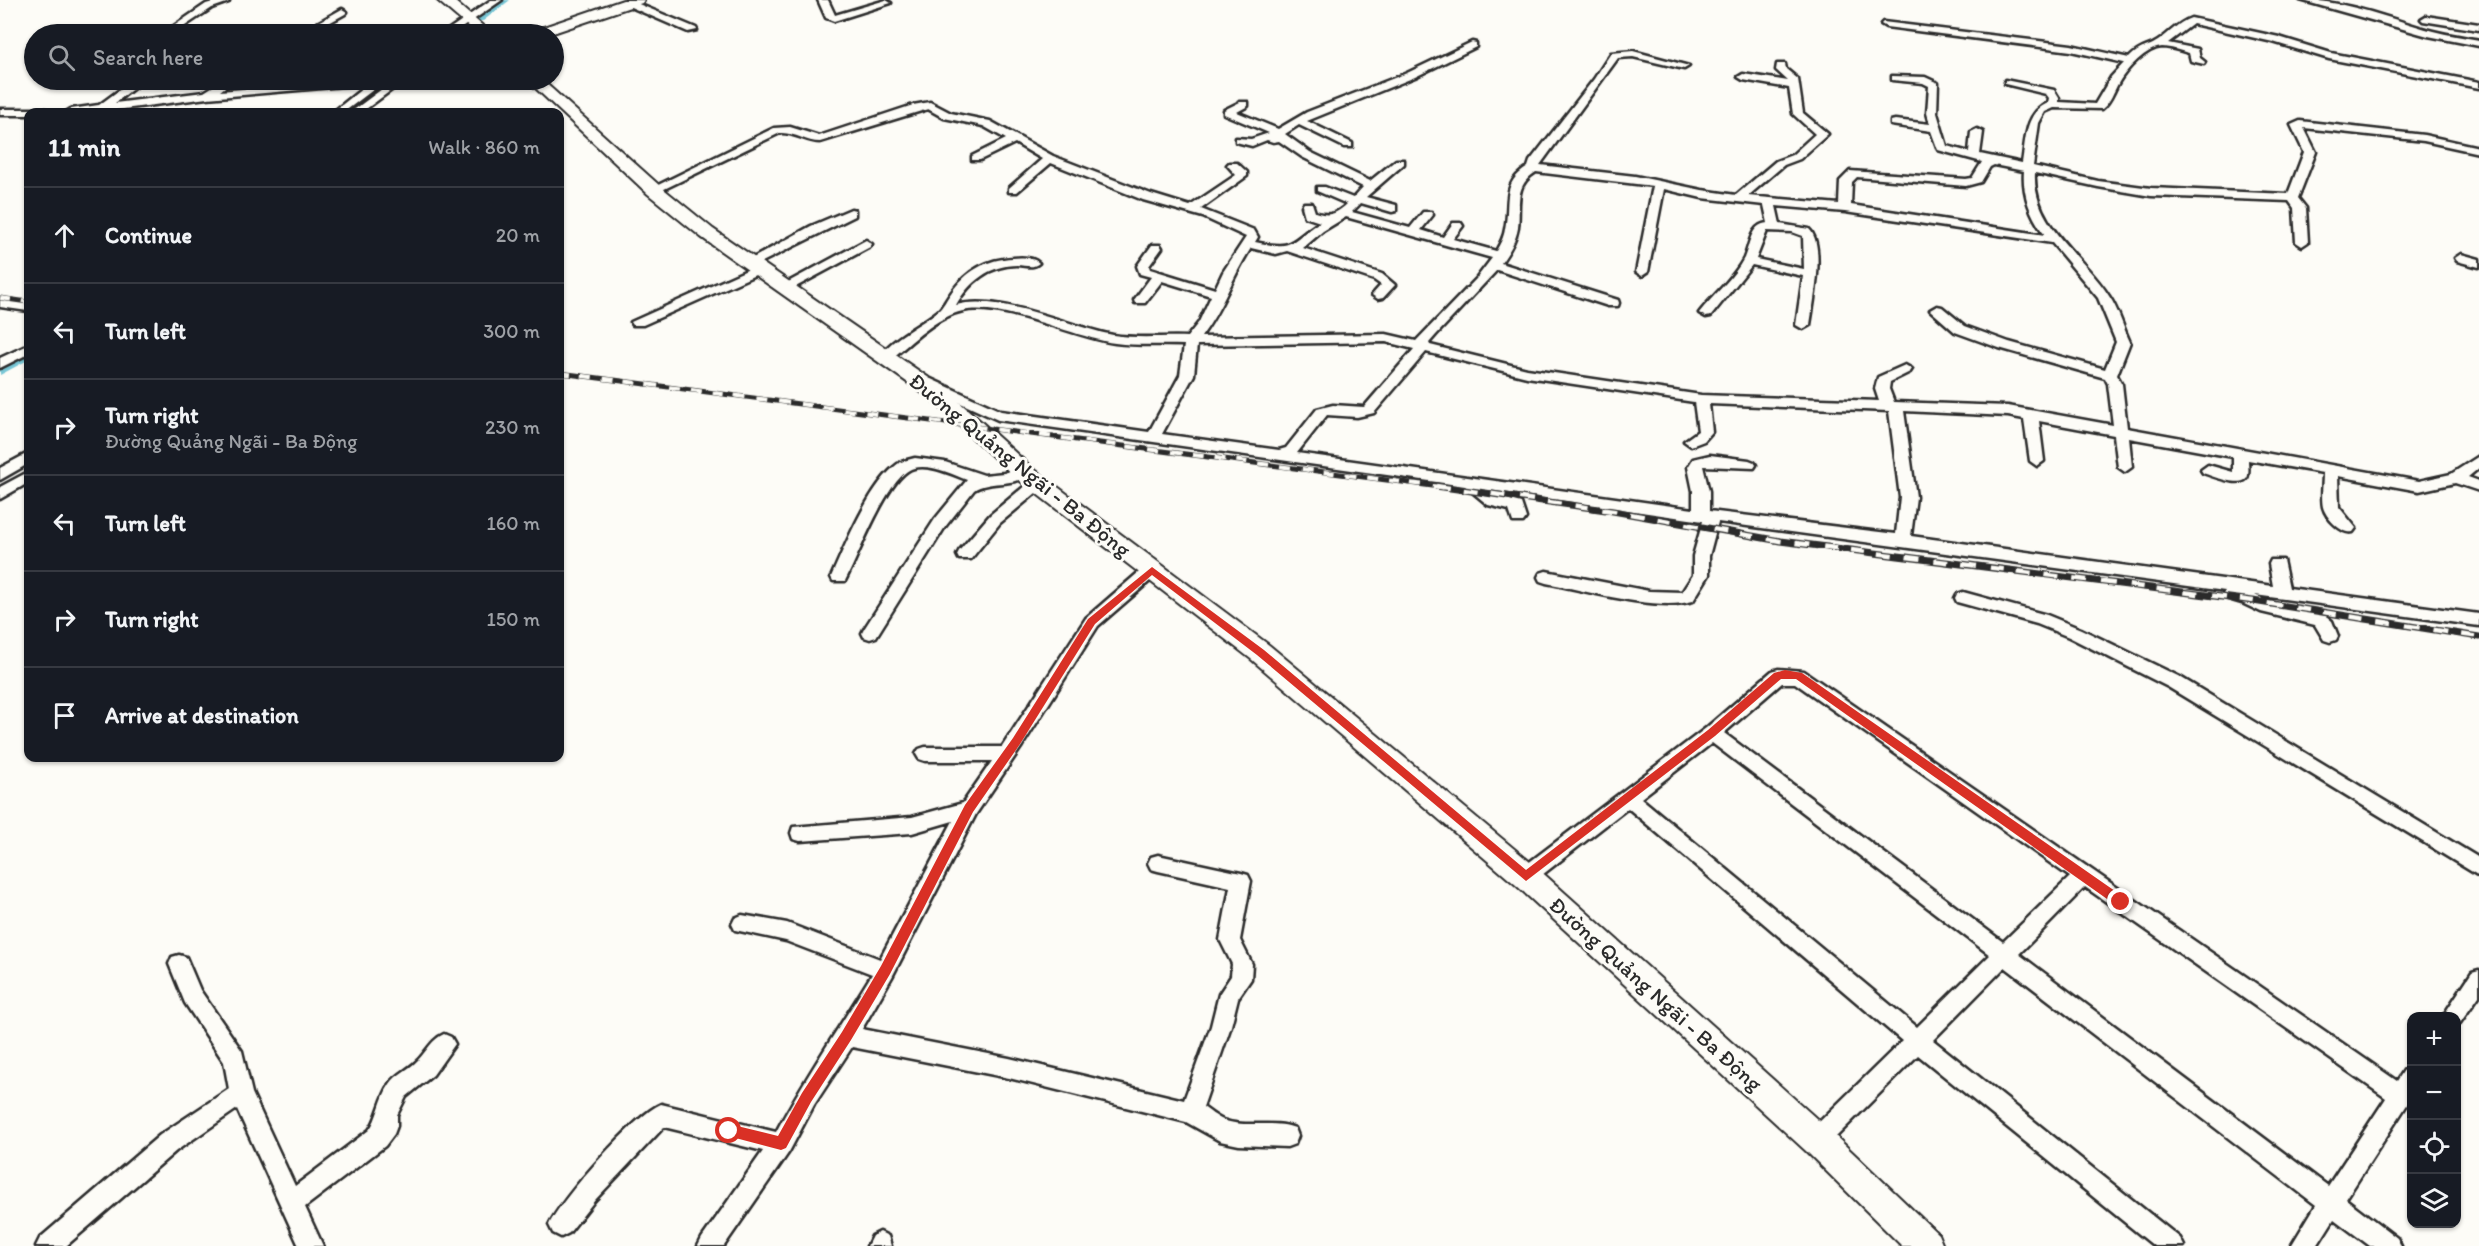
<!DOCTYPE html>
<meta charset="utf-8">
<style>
body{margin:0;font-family:Itim,sans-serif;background:#20242c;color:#f1f3f6}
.controls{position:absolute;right:18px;bottom:18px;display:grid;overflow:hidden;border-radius:12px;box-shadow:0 2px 4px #0004}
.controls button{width:54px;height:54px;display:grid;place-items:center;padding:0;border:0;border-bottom:2px solid #363941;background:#171b24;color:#f1f3f6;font:30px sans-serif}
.stop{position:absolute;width:18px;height:18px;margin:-14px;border:4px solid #d93025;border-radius:50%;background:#fff}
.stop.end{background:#d93025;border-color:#fff;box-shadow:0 2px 6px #0008}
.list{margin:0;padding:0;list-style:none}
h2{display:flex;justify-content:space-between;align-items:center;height:78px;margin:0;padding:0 24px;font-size:26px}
h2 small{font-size:20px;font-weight:400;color:#9ea1a6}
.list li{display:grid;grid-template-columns:39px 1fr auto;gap:18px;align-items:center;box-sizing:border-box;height:96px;padding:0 24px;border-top:2px solid #363941}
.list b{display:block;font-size:22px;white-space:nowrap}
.list p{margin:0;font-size:20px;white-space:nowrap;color:#9ea1a6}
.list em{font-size:20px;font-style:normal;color:#9ea1a6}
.icon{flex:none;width:33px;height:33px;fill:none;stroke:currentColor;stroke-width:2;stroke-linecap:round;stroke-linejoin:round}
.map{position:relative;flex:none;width:2479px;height:1246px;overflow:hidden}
.search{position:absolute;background:#171b24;box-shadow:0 2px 4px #0004;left:24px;top:24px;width:540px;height:66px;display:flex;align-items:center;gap:15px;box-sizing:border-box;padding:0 21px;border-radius:33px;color:#9ea1a6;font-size:22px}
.panel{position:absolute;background:#171b24;box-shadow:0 2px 4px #0004;left:24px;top:108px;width:540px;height:654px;border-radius:12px}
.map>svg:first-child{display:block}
</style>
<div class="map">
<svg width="2479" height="1246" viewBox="0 0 2479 1246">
<rect width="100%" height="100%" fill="#fdfcf7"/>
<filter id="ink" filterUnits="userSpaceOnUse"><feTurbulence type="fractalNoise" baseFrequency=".0167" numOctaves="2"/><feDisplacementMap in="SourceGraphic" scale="12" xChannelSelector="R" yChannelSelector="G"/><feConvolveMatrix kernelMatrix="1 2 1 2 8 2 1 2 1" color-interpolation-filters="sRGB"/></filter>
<g filter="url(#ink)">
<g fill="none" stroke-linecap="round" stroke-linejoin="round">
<path fill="#78c6d5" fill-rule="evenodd" d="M500,0H510L483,21H477V17Z
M385,80H395L353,112H342Z
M28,351V360L0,375V366Z"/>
<g stroke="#2b2b2b" stroke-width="5">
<path id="street" d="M220,0L229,2L212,8L173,34H162L206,4Z
M491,0H502L453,34H442Z
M629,0L696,28L697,30L688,32L626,5L624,3Z
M818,0H828L835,15L886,0L891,3L834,21L826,18Z
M2300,0C2345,0 2390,19 2433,31C2448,35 2464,37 2479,40V46L2428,36Z
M342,9L347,12L345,14L309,34H298Z
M2426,16L2479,24V30L2423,21L2421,19Z
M2191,18L2279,37L2331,53L2479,82V88L2329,59L2273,42L2193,24L2168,43L2198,49L2200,58L2205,62L2204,64L2191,61L2189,53C2181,51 2170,47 2162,47C2146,48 2127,69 2119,82C2113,92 2111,102 2102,109L2054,108L2045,112L2039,123L2033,166L2098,181L2151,188L2288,194L2304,152L2291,125L2300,121L2424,135L2479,147V153L2424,141L2304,128L2316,152L2298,198L2306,208L2308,242L2302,246L2296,242L2294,208L2289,201L2151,196L2098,187L2035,173C2032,226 2084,256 2109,296C2118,309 2123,327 2130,342L2117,375L2122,384L2127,428L2419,481L2451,474L2479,456V468L2468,477L2479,481V491L2455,483L2419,491L2338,476L2339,507L2356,528L2353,532C2342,535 2326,518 2323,507C2321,497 2323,484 2323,473L2248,460C2248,464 2249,470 2248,475C2246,490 2212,476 2203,473L2201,470L2208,465L2233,472V457L2129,438L2132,467L2125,472L2118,467L2114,435L2039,421L2044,461L2037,466L2030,461L2024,419L2008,416L1904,411L1916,497L1911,536L2273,586L2269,564L2271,560H2283L2289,588L2479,614V626L2255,595L2266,601L2326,616L2332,621L2338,636L2336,640L2330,642L2324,640L2315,625L2261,612L2242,603L2225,598L2223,594L2225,591L1718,522L1709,556V575L1693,601C1656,612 1585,590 1546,583L1540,581L1538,577L1540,573L1546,571L1649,591L1682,592L1693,575V556L1703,521L1489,490L1498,497L1521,503L1526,518L1523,522H1513L1509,510L1488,505L1465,486L998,420L921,385L919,382L926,378L931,379L1001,411L1149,432L1180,375L1184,345C1161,344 1137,346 1115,343C1073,337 1002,302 963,311C936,317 912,342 891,359H881L879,356C894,337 919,326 938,311C943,307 947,298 951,293C966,271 987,259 1013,258C1021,257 1033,257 1039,263C1033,269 1025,265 1017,265C990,265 969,282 956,305C1000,293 1068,326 1113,335C1137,339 1164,336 1187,337L1199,322L1211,296L1162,281L1145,303H1135L1134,300L1151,277L1140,274L1137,266L1152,245H1160L1162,248L1149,266L1150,269L1215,289L1223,272L1246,237L1203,217L1143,200L1051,163L1017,192H1009V188L1042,159L1015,143L980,160H972V156L1006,139L983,126L944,118L928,109L820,142C806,142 794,132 780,133L658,192H650L648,190L774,128L790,127L819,136L913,105L930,102L951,113L990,121L1053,156L1151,194L1190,206L1236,175L1227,165L1229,163H1237L1247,172V176L1201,209L1254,230L1258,237L1255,242C1296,251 1289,241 1320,222L1305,217L1302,206L1304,203H1312L1315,212C1329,217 1336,214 1347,204L1317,191V187H1325L1353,198L1363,187L1302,157L1279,141L1273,142L1267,140L1252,146L1236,142V138L1251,139L1269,133L1224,114V110L1240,102H1248V106L1237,112L1278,129L1307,112L1407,73L1472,42L1476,43V47L1415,77L1307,121L1352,143V147H1344L1299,125L1285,134L1310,152L1370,181L1396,160H1404V164L1366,197L1396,205V211L1392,212L1361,203L1352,212L1410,228L1423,212H1431L1433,215L1421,230L1443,237L1453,223H1461L1463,226L1453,239L1496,251C1500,244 1504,237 1505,229C1511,202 1500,184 1528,167L1530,161L1594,79L1611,53L1633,51L1689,66L1684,69L1633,57L1618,58L1540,165L1635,176L1702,190L1736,195L1776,161L1792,155L1815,134L1793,114L1789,88L1743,80L1738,77L1743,74L1788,81L1776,70L1777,64H1785L1786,69L1798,79L1803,113L1828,134L1800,159L1784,165L1748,196L1839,204L1840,181L1850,171L1966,179L1972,178L1982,162L1938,150L1931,131L1891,125V121L1895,120L1930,124L1927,113L1929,86L1923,83L1892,80V76L1925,77L1938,83L1937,113L1947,146L1969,152L1971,132L1977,129L1983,132L1980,154L2022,163C2026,141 2024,113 2048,103L2049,98L2046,94L2005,84V80L2054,90L2059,98V102L2095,104L2111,77L2124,63L2071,51L1886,27L1881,24L1883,22L2071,45L2129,58C2142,45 2146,49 2158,41C2170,33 2177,23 2191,18ZM1994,165L2024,171C2022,194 2031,217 2045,235L1851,205L1852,182L1857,177L1966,186L1981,182L1990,167ZM1536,172L1653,186L1636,272L1642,276L1648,272L1664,189L1702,198L1764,205L1768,223C1750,224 1750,245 1744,258C1734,278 1713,295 1699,313L1706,317L1711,316L1752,265L1803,276L1796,325L1803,329L1810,325C1813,304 1826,244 1809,229L1780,224L1776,206L1845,212L2052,243L2098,298L2116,342L2105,369L2009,342L1965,326L1942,307L1937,306L1930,310L1955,332L1999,348L2105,378L2108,384L2113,425L2008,406L1894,402L1889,389L1890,382L1910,372L1912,369L1905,365L1878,377L1875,389L1879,401L1701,395L1527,369L1430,345L1429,343L1436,335L1497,270L1608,306H1618L1619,303L1618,300L1501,263C1508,253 1516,241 1518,228C1521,205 1513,186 1536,172ZM1346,217L1492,258L1476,279L1416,341L1386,334L1201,337C1222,310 1232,277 1251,248L1276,254L1287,251L1374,280L1381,285L1372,295L1378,299L1383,298L1395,285L1382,274L1303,248L1323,231ZM1767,231L1792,232L1803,236L1804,269L1756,259ZM1386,342L1414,349L1364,407L1333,405L1317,409L1286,448L1279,450L1162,434L1194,375L1197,345ZM1426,352L1527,377L1694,402L1698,431L1684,441L1691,446L1704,441L1712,432L1709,404L1889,411L1900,497L1896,534L1709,511V491L1703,466L1754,468L1756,465L1754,462L1749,460L1710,455L1693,459L1688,467L1693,491V509L1297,453L1327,415L1357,417L1374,413Z
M133,80H144L115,103L204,92L223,80H234L220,91L350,80H386L344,112H333L368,84L207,98L101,112H66L71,109L99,105Z
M394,80H405L362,112H351Z
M0,109H45L50,112H28V115H0Z
M851,209L855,210V216L754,266L750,267L744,263L811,226Z
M866,240L872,244L870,247L790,290H780L779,287Z
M2461,254L2479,259V267L2457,261L2455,258Z
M758,265L762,266L764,269L762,272L643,325H633L631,322Z
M0,299L28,303V311L0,307Z
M28,345V354L0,368V358Z
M28,453V464L0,480V468Z
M915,458L945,462L984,475L1004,473L1023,467L1030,472C1018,488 990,479 974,490L945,527L876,637L870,639L864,637L862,633L864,629L935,519L967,480C951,474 931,464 914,468C888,474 858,558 845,581H833L831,577C845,546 868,489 894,467C900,461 907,460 915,458Z
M28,472V483L0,499V487Z
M1037,479L1044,484L1042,488L1000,523L971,559H959L957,555L959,551L990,515L1032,480Z
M1152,564L1158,566L1160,570L1158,574L1098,626L1022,746L976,814L892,977L862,1029L1009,1058L1184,1100L1211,1026L1219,994L1231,976L1232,964L1220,940L1230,887L1158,871L1151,869L1148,863L1151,857L1158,855L1241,873L1248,875L1251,881L1240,940L1252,964L1251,979L1238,998L1231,1026L1203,1107C1209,1111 1216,1117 1223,1120C1246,1129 1273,1119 1295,1128L1298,1136L1295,1144L1287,1147L1239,1145L1220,1141L1186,1122L1009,1078L852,1047L814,1105L789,1152L724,1246H698L702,1238L763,1151L664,1127L595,1200L569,1233L561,1237L553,1233L549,1225C560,1200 636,1114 661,1104L776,1132C805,1077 840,1027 872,974L786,941L735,930L732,924L735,918L742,915L787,923L880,959L953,821L912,833L800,841L793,839L791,833L793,827L912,817L963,803L992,761H925L919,759L916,754L919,749L925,747H1002L1086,618L1146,566Z
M1963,592L2047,615L2081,629L2180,677L2479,858V876L2168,687L2069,637L2037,624L1957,602L1955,598L1957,594Z
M1778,669L1804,671L2397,1081L2404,1070L2412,1067V1097L2346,1199L2397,1238L2401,1246H2370L2334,1219L2317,1246H2291L2316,1205L2005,967L1933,1040L2180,1238L2184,1246H2154L1918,1055L1825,1148L1817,1151L1809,1148L1806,1140L1809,1132L1902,1041L1628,808L1533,882L1526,884L1519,882L1516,876L1519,870L1706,728L1772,671ZM1782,683H1795L2070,877L2003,942L1724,733ZM1712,743L1990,955L1917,1027L1641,798ZM2085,887L2386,1098L2328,1186L2019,954Z
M179,955L186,957L200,990L242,1051L252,1093L295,1186L369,1130C378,1119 380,1098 390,1084C396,1074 410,1069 418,1060C427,1051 432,1039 444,1034L451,1037L455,1044L433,1075L406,1097L397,1115V1126L394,1134L385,1146L305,1207L323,1246H299L237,1109L176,1151L66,1246H36L40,1238L160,1135L229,1089L224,1062L185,1003L169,964L172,957Z
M2479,970V996L2460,1023L2456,1024V1016H2443L2472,972Z
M880,1232L888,1236L891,1246H867L872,1236Z"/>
</g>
<g stroke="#2b2b2b" stroke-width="4">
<path id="secondary" d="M437,0H453L492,34H477Z
M623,0H644L642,3L550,34H530L532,31Z
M527,80H542L660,186L713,229L945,389L1031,467L1269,645L1536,867L1828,1129L1938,1234L1943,1246H1902L1806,1151L1516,885L1251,659L1015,477L931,399L701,237L648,194Z"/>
</g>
<use href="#street" fill="#fdfcf7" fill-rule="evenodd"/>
<use href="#secondary" fill="#fdfcf7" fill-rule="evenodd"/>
<g stroke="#2b2b2b" stroke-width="5">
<path id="rail-far1" d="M0,298L28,302
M560,373L1448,488"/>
</g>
<g stroke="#2b2b2b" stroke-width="7">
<path id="rail" d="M1436,486L1613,511L1780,541L2253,601L2479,637"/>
</g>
<use href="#rail-far1" stroke="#fdfcf7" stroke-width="4" stroke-dasharray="11" stroke-linecap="butt"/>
<use href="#rail" stroke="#fdfcf7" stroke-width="4.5" stroke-dasharray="14" stroke-linecap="butt"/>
</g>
</g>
<path fill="#d93025" d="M1152,567L1264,650L1526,870L1708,730L1774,673L1785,670L1802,673L2125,898L2127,902L2125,906H2117L1796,679H1781L1715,736L1526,881L1257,655L1152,575L1095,624L1020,744L973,812L890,974L851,1040L811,1102L786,1148L781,1150L724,1135L722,1131L724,1126L729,1124L778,1136L802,1093L842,1032L881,966L965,805L1013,738L1088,619Z"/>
<g text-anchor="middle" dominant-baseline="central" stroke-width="6" stroke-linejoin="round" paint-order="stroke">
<g font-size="22" fill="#2b2b2b" stroke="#fdfcf7">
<text transform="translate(1020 465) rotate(39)">Đường Quảng Ngãi - Ba Động</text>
<text transform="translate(1656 994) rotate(42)">Đường Quảng Ngãi - Ba Động</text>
</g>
</g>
</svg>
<div class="controls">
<button>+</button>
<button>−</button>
<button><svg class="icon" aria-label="locate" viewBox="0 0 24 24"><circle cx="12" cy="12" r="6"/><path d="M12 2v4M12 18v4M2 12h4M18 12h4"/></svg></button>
<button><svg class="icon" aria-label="layers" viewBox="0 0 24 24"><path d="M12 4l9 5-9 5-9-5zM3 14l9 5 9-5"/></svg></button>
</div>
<div class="stop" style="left:729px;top:1131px"></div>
<div class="stop end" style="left:2121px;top:902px"></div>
<div class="search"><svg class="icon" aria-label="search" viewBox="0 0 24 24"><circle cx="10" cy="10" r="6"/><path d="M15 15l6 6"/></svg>Search here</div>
<section class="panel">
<h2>11 min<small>Walk · 860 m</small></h2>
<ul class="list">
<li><svg class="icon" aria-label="ahead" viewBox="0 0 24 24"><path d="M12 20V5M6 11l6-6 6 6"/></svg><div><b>Continue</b></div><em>20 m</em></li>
<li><svg class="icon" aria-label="left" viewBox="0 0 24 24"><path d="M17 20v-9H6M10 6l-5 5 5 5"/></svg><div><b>Turn left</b></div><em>300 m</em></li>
<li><svg class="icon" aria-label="right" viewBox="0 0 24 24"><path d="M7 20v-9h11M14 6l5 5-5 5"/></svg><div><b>Turn right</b><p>Đường Quảng Ngãi - Ba Động</p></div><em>230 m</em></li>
<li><svg class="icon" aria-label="left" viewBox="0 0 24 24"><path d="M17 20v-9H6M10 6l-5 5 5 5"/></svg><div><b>Turn left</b></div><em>160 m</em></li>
<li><svg class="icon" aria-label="right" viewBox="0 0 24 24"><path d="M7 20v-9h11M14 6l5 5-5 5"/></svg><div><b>Turn right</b></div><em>150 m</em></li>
<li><svg class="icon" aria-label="arrive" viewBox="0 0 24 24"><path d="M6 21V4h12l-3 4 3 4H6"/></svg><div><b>Arrive at destination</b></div></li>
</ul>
</section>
</div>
